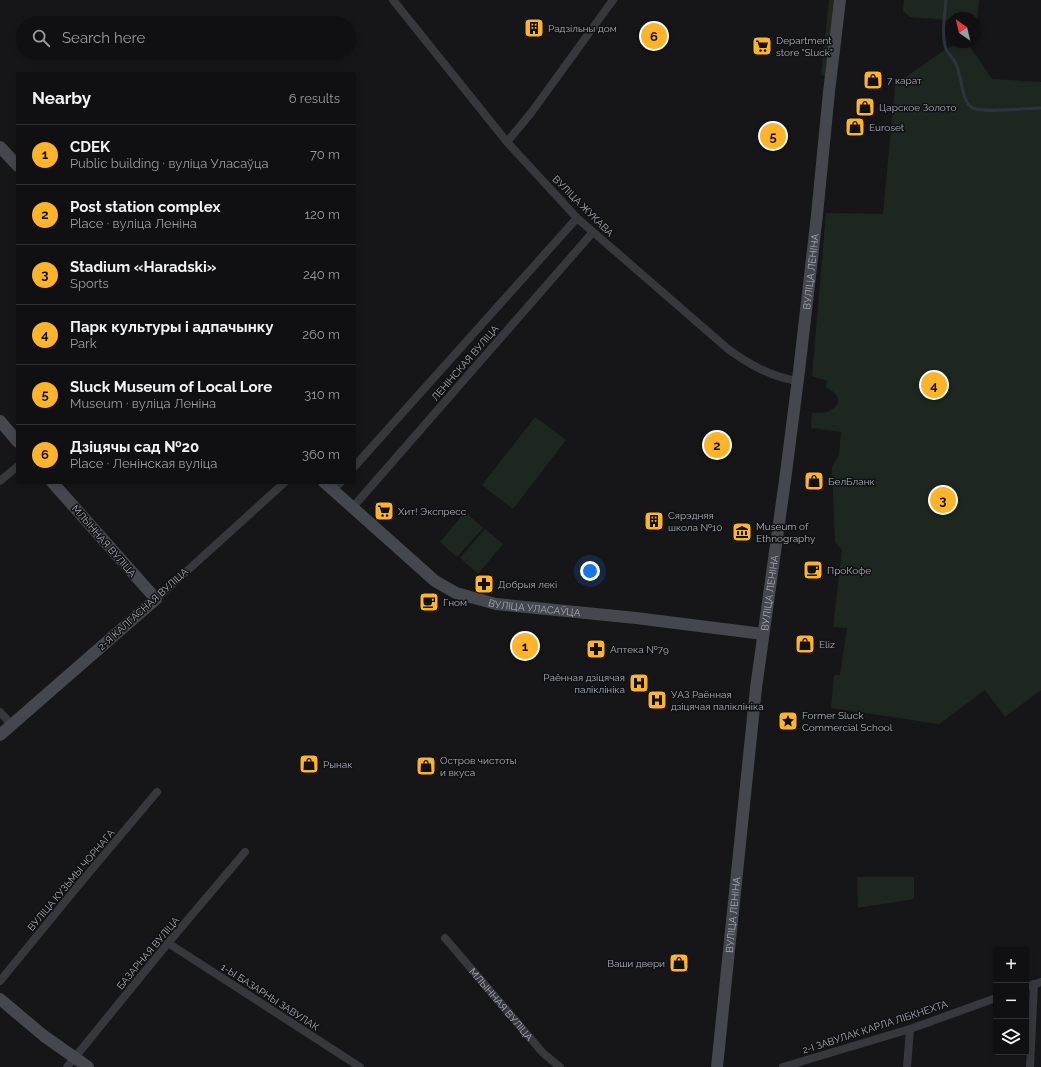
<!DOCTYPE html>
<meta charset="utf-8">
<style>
body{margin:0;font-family:Raleway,sans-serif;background:#19191b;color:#f1f3f6}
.controls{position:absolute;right:12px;bottom:12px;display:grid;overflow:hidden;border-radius:4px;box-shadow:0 2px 6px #0003}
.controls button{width:36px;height:36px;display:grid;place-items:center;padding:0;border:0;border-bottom:1px solid #303032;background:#101012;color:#f1f3f6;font:20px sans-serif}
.compass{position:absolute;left:945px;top:12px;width:36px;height:36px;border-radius:50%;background:#101012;box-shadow:0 2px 6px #0003;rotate:326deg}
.you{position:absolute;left:590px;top:571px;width:14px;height:14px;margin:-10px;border:3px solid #fff;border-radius:50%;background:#1a73e8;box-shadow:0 0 0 6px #1a73e833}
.badge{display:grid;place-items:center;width:26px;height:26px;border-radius:50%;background:#fdb32a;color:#111;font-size:13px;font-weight:700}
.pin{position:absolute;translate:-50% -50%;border:2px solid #fff;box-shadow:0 1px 4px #0006}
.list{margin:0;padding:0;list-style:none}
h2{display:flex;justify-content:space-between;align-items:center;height:52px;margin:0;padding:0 16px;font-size:17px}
h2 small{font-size:13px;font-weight:400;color:#9c9d9f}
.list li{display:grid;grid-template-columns:26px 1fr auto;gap:12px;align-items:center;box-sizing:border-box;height:60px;padding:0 16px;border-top:1px solid #303032}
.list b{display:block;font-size:15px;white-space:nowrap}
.list p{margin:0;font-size:13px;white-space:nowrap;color:#9c9d9f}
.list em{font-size:13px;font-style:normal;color:#9c9d9f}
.icon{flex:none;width:22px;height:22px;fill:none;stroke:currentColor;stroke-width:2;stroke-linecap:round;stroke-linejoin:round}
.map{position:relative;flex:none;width:1041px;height:1067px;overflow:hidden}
.search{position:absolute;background:#101012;box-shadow:0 2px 6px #0003;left:16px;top:16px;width:340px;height:44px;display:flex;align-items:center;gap:10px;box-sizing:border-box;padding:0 14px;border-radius:22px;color:#9c9d9f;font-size:15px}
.panel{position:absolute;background:#101012;box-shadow:0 2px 6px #0003;left:16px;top:72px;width:340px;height:412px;border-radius:4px}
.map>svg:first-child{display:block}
</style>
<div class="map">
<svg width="1041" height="1067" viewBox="0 0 1041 1067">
<rect width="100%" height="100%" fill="#161618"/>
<path fill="#1e271f" d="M829,0H834L825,76L821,75Z
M904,0H979L977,22H975V18H951V20L910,17L903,11Z
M964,42H967L992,79L1041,82V690L1005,717L985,690L939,724L831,708L834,675H840L847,628L833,627L842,550L835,542L832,467L839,455L841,432L811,428L812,413C819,413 825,414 831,410C844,403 837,391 826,388L827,381L812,376L826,213L883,214L895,86L897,83L946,49Z
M535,417L566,440L513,509L482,485Z
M465,512L483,528L457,557L440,542Z
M485,529L503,544L478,574L460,558Z
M857,877H914V899L858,908Z"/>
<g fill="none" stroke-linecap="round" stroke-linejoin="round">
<path stroke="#2b353d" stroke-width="3" d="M946,0C945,14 941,35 946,49C948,54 954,59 956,64C962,76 961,99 971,107C980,114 1028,108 1041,108"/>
<g stroke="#37383e" stroke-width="8">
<path d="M393,0L507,142L577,218L728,349C750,365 770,376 797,381"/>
<path d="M507,142L531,113L613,0"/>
<path d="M354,467L577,218"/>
<path d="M0,481L18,466"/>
<path d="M333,490L341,482"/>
<path d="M353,507L593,232"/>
<path d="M156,599L285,482"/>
<path d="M0,712L12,725"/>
<path id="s1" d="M445,938L543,1053L560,1067"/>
<path d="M168,943L360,1067"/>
<path d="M0,981L82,881L157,792"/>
<path d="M1026,987L1041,982"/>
<path d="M67,1067L168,943L245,852"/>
<path d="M783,1067L910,1029L996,998"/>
<path d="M907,1067L910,1029"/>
<path d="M1030,1067L1034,984"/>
</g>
<g stroke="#45474e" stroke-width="12">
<path d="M0,147L18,166"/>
<path d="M0,421L18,442"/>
<path id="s2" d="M324,482L435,581L456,593L496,604L636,618L763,634"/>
<path d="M0,735L156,599L52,482"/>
<path d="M0,999L44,1036L88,1067"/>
<path id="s3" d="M717,1067L756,688L786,473L799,371L817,215L829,92L840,0"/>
</g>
</g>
<defs>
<g id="building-square" transform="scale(1)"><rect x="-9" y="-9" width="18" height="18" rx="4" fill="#fdb32a" stroke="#111113"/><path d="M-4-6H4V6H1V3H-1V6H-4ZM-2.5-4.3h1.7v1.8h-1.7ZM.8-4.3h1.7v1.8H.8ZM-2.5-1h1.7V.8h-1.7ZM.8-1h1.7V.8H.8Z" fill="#111"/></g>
<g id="supermarket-square" transform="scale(1)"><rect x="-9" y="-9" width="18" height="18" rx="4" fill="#fdb32a" stroke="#111113"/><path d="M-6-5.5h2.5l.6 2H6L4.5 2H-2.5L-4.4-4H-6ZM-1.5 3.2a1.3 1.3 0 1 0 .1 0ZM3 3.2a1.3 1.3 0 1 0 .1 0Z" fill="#111"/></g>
<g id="shop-square" transform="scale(1)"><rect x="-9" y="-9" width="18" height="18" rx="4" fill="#fdb32a" stroke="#111113"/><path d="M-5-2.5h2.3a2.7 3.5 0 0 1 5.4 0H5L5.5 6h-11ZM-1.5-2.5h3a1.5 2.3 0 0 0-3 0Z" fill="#111"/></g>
<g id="museum-square" transform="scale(1)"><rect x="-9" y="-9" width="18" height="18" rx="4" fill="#fdb32a" stroke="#111113"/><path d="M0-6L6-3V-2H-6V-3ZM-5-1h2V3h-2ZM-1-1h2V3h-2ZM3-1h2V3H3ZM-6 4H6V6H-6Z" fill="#111"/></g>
<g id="cafe-square" transform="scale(1)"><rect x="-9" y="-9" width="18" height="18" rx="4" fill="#fdb32a" stroke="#111113"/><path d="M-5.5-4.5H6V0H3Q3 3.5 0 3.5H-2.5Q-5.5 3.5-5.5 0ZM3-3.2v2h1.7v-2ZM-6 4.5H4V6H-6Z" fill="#111"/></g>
<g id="pharmacy-square" transform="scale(1)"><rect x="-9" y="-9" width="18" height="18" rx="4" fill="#fdb32a" stroke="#111113"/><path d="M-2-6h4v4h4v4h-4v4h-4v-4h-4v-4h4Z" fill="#111"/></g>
<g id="hospital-square" transform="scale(1)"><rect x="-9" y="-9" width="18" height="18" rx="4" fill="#fdb32a" stroke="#111113"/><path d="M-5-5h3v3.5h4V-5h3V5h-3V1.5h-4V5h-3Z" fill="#111"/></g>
<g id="sight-square" transform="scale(1)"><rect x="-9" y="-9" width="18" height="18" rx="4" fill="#fdb32a" stroke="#111113"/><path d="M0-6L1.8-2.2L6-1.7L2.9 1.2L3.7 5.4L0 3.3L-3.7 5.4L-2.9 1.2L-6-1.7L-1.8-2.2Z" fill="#111"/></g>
</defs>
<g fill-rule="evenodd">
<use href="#building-square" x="534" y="28"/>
<use href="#supermarket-square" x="762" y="46"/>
<use href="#shop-square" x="873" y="80"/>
<use href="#shop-square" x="865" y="107"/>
<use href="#shop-square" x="855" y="127"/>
<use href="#shop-square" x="814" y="481"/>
<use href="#supermarket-square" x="384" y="511"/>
<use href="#building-square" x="654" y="521"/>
<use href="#museum-square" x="742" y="532"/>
<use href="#cafe-square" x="813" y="570"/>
<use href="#pharmacy-square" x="484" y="584"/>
<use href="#cafe-square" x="429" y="602"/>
<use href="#shop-square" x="805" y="644"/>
<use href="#pharmacy-square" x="596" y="649"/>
<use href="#hospital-square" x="639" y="683"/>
<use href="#hospital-square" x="657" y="700"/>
<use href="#sight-square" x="788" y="721"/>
<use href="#shop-square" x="309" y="764"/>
<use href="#shop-square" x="426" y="766"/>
<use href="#shop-square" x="679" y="963"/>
</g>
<g text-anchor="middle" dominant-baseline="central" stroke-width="3" stroke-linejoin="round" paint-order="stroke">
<g font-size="10" fill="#a7adb9" stroke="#111113" text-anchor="start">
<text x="548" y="28">Радзільны дом</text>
<text x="776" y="40">Department<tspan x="776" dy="12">store "Sluck"</tspan></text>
<text x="887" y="80">7 карат</text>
<text x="879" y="107">Царское Золото</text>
<text x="869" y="127">Euroset</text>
<text x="828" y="481">БелБланк</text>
<text x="398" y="511">Хит! Экспресс</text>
<text x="668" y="515">Сярэдняя<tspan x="668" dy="12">школа №10</tspan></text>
<text x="756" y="526">Museum of<tspan x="756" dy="12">Ethnography</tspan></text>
<text x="827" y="570">ПроКофе</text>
<text x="498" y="584">Добрыя лекі</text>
<text x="443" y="602">Гном</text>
<text x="819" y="644">Eliz</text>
<text x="610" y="649">Аптека №79</text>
<text x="625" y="677" text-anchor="end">Раённая дзіцячая<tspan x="625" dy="12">паліклініка</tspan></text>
<text x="671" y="694">УАЗ Раённая<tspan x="671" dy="12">дзіцячая паліклініка</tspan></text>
<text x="802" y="715">Former Sluck<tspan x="802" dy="12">Commercial School</tspan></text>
<text x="440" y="760">Остров чистоты<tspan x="440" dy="12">и вкуса</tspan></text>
<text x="323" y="764">Рынак</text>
<text x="665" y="963" text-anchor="end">Ваши двери</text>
</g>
<g font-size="10" fill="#a7adb9" stroke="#111113">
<text transform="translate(583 206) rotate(45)">ВУЛІЦА ЖУКАВА</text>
<text stroke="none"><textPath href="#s3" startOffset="801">ВУЛІЦА ЛЕНІНА</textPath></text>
<text transform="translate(465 363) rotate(-49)">ЛЕНІНСКАЯ ВУЛІЦА</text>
<text transform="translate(104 541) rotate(49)">МЛЫННАЯ ВУЛІЦА</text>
<text stroke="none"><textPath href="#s3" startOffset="477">ВУЛІЦА ЛЕНІНА</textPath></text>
<text stroke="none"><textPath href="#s2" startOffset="253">ВУЛІЦА УЛАСАЎЦА</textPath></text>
<text transform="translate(143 609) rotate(-42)">2-Я КАЛГАСНАЯ ВУЛІЦА</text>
<text transform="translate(71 880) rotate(-50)">ВУЛІЦА КУЗЬМЫ ЧОРНАГА</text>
<text stroke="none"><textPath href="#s3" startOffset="153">ВУЛІЦА ЛЕНІНА</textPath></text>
<text transform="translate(148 953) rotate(-50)">БАЗАРНАЯ ВУЛІЦА</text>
<text transform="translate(270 997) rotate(33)">1-Ы БАЗАРНЫ ЗАВУЛАК</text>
<text stroke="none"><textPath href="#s1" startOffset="87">МЛЫННАЯ ВУЛІЦА</textPath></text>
<text transform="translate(875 1027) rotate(-18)">2-І ЗАВУЛАК КАРЛА ЛІБКНЕХТА</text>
</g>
</g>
</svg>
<div class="controls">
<button>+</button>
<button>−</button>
<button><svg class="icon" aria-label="layers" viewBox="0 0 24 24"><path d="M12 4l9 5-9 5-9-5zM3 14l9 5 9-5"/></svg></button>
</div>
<svg class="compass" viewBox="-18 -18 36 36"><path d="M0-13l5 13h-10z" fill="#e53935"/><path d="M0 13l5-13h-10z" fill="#9c9d9f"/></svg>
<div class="you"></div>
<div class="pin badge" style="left:525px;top:646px">1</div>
<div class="pin badge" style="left:717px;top:445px">2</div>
<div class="pin badge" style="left:943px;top:500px">3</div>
<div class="pin badge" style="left:934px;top:385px">4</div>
<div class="pin badge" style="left:773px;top:136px">5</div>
<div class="pin badge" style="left:654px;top:36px">6</div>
<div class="search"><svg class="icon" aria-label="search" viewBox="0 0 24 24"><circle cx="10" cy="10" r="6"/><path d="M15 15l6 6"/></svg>Search here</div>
<section class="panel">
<h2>Nearby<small>6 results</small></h2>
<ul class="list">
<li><span class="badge">1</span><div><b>CDEK</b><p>Public building · вуліца Уласаўца</p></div><em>70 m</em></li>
<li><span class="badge">2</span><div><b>Post station complex</b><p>Place · вуліца Леніна</p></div><em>120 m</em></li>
<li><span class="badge">3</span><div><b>Stadium «Haradski»</b><p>Sports</p></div><em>240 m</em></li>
<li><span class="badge">4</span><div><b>Парк культуры і адпачынку</b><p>Park</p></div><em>260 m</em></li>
<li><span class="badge">5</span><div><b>Sluck Museum of Local Lore</b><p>Museum · вуліца Леніна</p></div><em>310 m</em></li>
<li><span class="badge">6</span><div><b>Дзіцячы сад №20</b><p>Place · Ленінская вуліца</p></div><em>360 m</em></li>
</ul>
</section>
</div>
